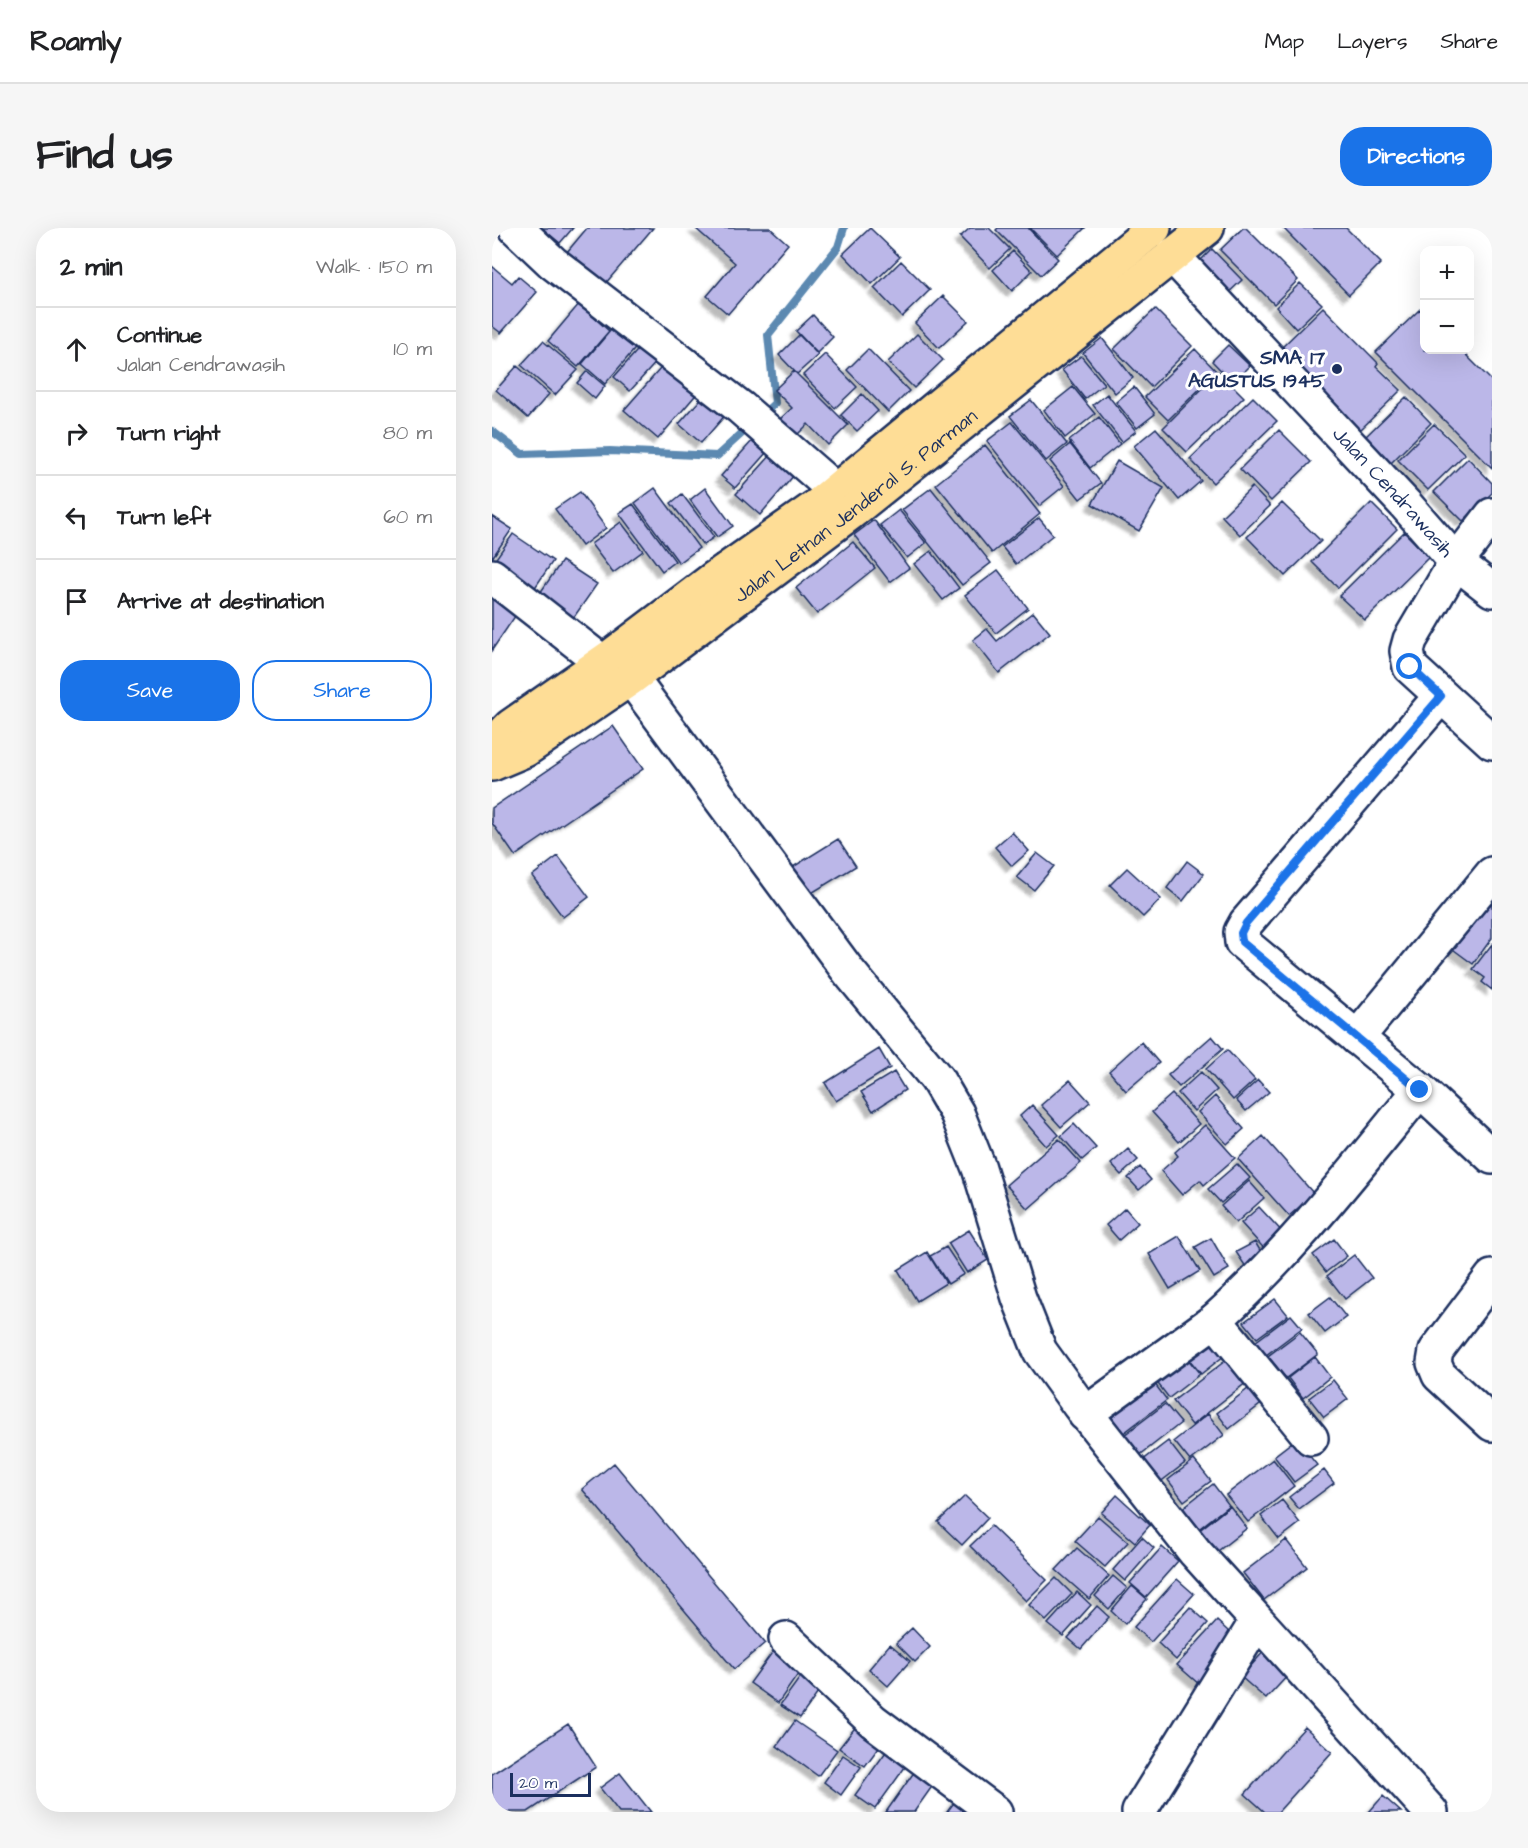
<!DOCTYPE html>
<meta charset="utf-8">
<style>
body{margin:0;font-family:"Architects Daughter",sans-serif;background:#f6f6f6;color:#202124}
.controls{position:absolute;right:18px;top:18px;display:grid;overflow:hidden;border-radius:12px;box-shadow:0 6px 24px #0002}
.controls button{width:54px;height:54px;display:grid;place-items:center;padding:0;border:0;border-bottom:2px solid #e0e0e0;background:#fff;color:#202124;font:30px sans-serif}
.scale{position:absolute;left:18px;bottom:15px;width:81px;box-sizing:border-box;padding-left:6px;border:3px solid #1b2f5e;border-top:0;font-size:16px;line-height:21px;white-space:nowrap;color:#1b2f5e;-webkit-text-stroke:4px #fff;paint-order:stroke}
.stop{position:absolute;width:18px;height:18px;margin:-14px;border:4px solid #1a73e8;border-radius:50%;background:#fff}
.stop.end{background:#1a73e8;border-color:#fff;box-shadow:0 2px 6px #0008}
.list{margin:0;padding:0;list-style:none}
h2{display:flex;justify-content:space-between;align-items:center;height:78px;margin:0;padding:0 24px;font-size:26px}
h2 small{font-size:20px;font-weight:400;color:#757577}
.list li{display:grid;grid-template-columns:39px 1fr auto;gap:18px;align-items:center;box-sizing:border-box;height:84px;padding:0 24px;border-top:2px solid #e0e0e0}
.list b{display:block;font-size:22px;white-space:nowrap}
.list p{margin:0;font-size:20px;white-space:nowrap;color:#757577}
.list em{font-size:20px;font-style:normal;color:#757577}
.actions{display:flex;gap:12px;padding:18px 24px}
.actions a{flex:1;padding:14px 0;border:2px solid #1a73e8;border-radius:24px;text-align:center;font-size:21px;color:#1a73e8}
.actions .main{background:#1a73e8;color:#fff}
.icon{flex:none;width:33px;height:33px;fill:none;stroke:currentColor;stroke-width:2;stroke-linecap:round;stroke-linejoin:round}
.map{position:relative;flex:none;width:1000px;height:1584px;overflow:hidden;border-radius:24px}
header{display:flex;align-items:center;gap:36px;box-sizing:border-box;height:84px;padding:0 30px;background:#fff;border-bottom:2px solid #e0e0e0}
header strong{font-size:28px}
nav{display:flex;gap:33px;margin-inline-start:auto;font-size:21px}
.intro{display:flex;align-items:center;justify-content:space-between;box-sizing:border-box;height:144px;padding:0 36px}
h1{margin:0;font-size:42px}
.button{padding:15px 27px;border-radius:24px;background:#1a73e8;color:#fff;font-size:21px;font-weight:700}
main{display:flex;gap:36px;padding:0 36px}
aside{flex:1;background:#fff;border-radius:24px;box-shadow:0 6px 24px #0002}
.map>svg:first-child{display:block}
</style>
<header>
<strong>Roamly</strong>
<nav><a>Map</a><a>Layers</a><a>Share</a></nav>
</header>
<div class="intro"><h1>Find us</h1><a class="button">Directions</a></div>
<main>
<aside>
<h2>2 min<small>Walk · 150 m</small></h2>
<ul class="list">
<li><svg class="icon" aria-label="ahead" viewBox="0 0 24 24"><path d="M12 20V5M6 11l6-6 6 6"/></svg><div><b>Continue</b><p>Jalan Cendrawasih</p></div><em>10 m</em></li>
<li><svg class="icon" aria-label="right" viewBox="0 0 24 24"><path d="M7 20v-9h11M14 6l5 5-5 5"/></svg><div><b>Turn right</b></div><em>80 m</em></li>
<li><svg class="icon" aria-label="left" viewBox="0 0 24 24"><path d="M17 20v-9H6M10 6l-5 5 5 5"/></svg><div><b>Turn left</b></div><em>60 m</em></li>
<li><svg class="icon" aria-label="arrive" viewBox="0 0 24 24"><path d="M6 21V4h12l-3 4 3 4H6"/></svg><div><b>Arrive at destination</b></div></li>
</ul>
<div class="actions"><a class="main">Save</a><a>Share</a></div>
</aside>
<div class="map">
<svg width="1000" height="1584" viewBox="0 0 1000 1584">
<defs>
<filter id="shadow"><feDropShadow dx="-5.5" dy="5.5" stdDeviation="1.5" flood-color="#0004"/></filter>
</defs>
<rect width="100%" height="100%" fill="#fff"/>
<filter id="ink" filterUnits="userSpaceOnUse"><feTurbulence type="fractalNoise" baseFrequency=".0167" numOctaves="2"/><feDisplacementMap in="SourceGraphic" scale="12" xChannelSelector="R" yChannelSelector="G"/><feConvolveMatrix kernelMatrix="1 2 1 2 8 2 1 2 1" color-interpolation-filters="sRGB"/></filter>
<g filter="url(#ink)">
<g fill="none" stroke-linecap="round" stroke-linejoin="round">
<path stroke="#5c89b1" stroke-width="8" d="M268,189L283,175L276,107L346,19L352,0
M0,203L30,226L118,223L225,228L259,197"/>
</g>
<path fill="#bbb7e8" stroke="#1b2f5e" stroke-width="1.5" filter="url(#shadow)" d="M50,0H81L68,15Z
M95,0H161L113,56L75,24Z
M203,0H278L296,16L236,86L215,68L243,35Z
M378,0L408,29L380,56L351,26Z
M478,0H497L518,21L498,40L468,9Z
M506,0H536L566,31L549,47L504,2Z
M538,0H593L565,27Z
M751,0H754L806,52L782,76L728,22Z
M791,0H854L889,35L857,67Z
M720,21L750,52L730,71L700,41Z
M521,23L540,43L520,63L501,42Z
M409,33L438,62L410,89L382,60Z
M0,38L20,55L26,48L45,64L9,105L0,98Z
M808,55L830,76L804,101L784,79Z
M451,68L476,93L447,120L423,95Z
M87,76L117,103L86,139L56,113Z
M831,79L886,135L884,138L909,162L863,207L785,124Z
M663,81L700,118L659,159L622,121Z
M928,81L932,85V122H969L1000,153V240L884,124Z
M321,87L341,109L325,125L304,103Z
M124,96L147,116L113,156L90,136Z
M425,106L451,132L422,160L396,134Z
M307,107L326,127L305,146L287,127Z
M610,110L641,150L623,165L591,125Z
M51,113L86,142L63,167L29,137Z
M151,116L168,130L138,163L122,149Z
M736,117L758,138L741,155L720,133Z
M376,121L417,163L396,184L355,142Z
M703,121L725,144L676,192L653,169Z
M333,126L365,159L343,180L311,147Z
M589,128L612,156L593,171L570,142Z
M175,133L208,162L166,211L132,182Z
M25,138L57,166L36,190L4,162Z
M95,143L113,158L103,171L85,155Z
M302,143L356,197L336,217L316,196L295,217L278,200L300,180L282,162Z
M727,144L752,169L695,224L671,200Z
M581,159L603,186L573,210L552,182Z
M642,159L663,186L645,200L624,174Z
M214,165L236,184L209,215L187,196Z
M370,166L386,183L365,203L349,187Z
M615,166L644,203L630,214L601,177Z
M761,169L785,193L721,255L698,231Z
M914,169L939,195L896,238L870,212Z
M539,172L575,216L554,233L518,188Z
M607,189L628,216L598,240L577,213Z
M520,194L572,258L547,278L495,213Z
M942,196L973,226L936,262L906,232Z
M664,200L709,253L687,272L642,218Z
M787,202L819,234L779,273L748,241Z
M260,213L274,225L243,260L229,248Z
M578,216L609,255L588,271L558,233Z
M493,217L548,286L500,325L444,256Z
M280,226L303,246L268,287L244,266Z
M976,230L1000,255V265L971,293L942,264Z
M625,233L672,260L647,303L600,276Z
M760,259L778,278L748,307L730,288Z
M163,260L207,320L187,335L143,275Z
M213,260L241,298L225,309L198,272Z
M439,260L499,335L470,357L410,282Z
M88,264L114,300L90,318L63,281Z
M190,266L222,309L211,317L179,275Z
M790,275L829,313L793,348L755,309Z
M879,275L905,301L846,360L820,334Z
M141,276L183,333L170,343L127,285Z
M407,282L434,315L415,330L388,297Z
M0,288L20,301L0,330Z
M547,290L561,307L524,336L510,319Z
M382,292L417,340L398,354L362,307Z
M129,294L151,323L121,345L99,316Z
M912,304L937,329L873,392L847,368Z
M21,306L61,333L40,364L0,336Z
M361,314L383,340L325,386L304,360Z
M439,323L467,360L451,372L422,336Z
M70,333L105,356L82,389L48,365Z
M506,342L536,380L504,405L473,367Z
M0,362L28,381L0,422Z
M541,384L558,405L507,445L481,412L495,401L505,413Z
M121,498L151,541L23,628L0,595V580Z
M520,604L537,623L520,638L503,619Z
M346,611L364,638L318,666L301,639Z
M545,625L562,638L542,662L525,649Z
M66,628L97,669L71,689L40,648Z
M695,633L712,646L691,673L675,660Z
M635,640L669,671L651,689L618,657Z
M1000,672V710L981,736L958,719Z
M1000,716V762L990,754L993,750L981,741Z
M720,808L731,821L687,859L676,847Z
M649,814L667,835L634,863L617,843Z
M387,821L398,840L344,873L333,855Z
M735,822L763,852L741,872L714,841Z
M402,844L413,862L381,883L369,864Z
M709,844L725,862L702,883L686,865Z
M578,852L598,874L569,899L549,877Z
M766,852L777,864L754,883L744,872Z
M680,866L707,896L687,914L660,884Z
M723,868L752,901L735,916L706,884Z
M540,877L567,907L554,918L528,888Z
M582,896L604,920L590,932L569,908Z
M713,897L743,930L712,957L708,952L690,967L669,943L686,928L683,924Z
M771,908L822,966L797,988L746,931Z
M567,911L589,935L536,981L514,957Z
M636,921L646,932L629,947L619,936Z
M745,936L758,950L729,975L716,961Z
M648,939L659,952L647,962L636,950Z
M757,953L772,970L744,995L729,978Z
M767,979L795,1009L777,1026L749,995Z
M633,980L646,995L627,1012L614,997Z
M477,1002L496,1032L475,1045L456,1015Z
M687,1008L708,1043L678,1061L657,1026Z
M719,1010L737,1041L722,1050L703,1019Z
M842,1011L855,1028L834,1044L821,1027Z
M763,1014L772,1029L754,1039L744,1024Z
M454,1019L472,1046L456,1056L438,1028Z
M435,1024L454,1055L425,1073L406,1042Z
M862,1027L880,1050L853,1071L835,1048Z
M838,1069L854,1089L833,1105L817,1085Z
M783,1071L796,1087L765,1110L752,1094Z
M799,1087L810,1100L774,1127L763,1114Z
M808,1104L826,1126L794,1150L776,1128Z
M725,1109L737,1124L709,1146L697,1131Z
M691,1125L708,1146L677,1170L660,1148Z
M823,1129L838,1149L811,1170L796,1150Z
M737,1130L755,1154L700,1197L681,1173Z
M659,1151L675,1172L621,1213L605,1192Z
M841,1152L856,1171L832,1189L817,1170Z
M761,1157L773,1173L737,1201L725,1185Z
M673,1176L689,1195L639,1234L623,1214Z
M716,1186L732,1207L698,1233L682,1213Z
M804,1211L825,1237L802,1254L782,1228Z
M676,1213L693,1235L667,1255L650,1233Z
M781,1231L802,1258L756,1294L734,1267Z
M702,1232L719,1253L692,1273L676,1252Z
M122,1235L273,1415L242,1441L90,1261Z
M832,1242L842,1255L807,1281L797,1269Z
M721,1256L737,1277L699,1307L683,1286Z
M625,1267L658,1297L643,1314L609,1285Z
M473,1268L496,1290L470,1317L446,1294Z
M790,1272L808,1295L787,1311L769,1288Z
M738,1278L755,1300L717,1330L700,1308Z
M606,1288L636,1314L613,1339L583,1313Z
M499,1298L555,1352L534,1373L478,1318Z
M650,1309L662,1320L633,1353L621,1342Z
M794,1312L815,1339L772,1372L751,1345Z
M670,1319L686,1333L654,1369L638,1355Z
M585,1320L617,1348L597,1371L564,1342Z
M621,1348L635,1360L617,1381L603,1368Z
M564,1350L580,1366L554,1393L537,1377Z
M685,1351L702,1366L659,1414L642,1399Z
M640,1358L655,1371L633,1396L619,1383Z
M585,1364L599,1377L571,1408L556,1396Z
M605,1378L617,1389L589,1421L576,1410Z
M698,1379L716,1395L684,1432L666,1415Z
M725,1393L747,1413L708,1457L685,1437Z
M420,1400L438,1419L423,1434L404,1415Z
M287,1415L314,1435L286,1475L258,1455Z
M398,1416L418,1433L396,1458L377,1441Z
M773,1422L799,1444L774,1471L749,1449Z
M317,1437L336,1451L308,1490L288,1477Z
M303,1493L345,1522L326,1548L285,1518Z
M76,1496L104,1539L36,1584H0V1546Z
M365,1497L390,1515L373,1538L347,1520Z
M813,1499L840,1524L786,1584H773L753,1566Z
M401,1514L421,1528L383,1581L363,1567Z
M351,1527L369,1539L349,1567L332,1554Z
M425,1540L444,1553L422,1584H394Z
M128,1545L159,1584H127L108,1560Z
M469,1565L496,1584H455Z
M891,1568L909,1584H877Z"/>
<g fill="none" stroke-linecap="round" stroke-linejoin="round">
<g stroke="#1b2f5e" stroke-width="38">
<g id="minor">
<path d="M24,0L61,35L249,180L344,263"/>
<path id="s1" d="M680,27L913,276L964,334L918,412L915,423L918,439L1000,514"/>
<path d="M1000,287L964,334L1000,362"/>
<path d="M0,348L110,434"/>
<path d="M139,450L357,744L445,851L465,885L487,940L527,1070L548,1123L587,1177L703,1324L939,1584"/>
<path d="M949,468L754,695L749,704L750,714L928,862L1000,929"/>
<path d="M865,810L1000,646"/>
<path d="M1000,1049L944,1123L942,1135L947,1147L1000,1196"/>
<path d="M723,1092L819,1210"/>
<path d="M593,1186L723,1092C800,1023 863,941 928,862"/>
<path d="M294,1411L381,1493L503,1584"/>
<path d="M647,1584L765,1393"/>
</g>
</g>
<g stroke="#1b2f5e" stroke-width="38">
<g id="highway">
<path d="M0,517L19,498L121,427L224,349L325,278L662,0"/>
<path id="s2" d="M0,536L33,522L139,450L357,286L715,0"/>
</g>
</g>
<use href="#minor" stroke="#fff" stroke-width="33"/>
<use href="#highway" stroke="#fedd96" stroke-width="33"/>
</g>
</g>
<g fill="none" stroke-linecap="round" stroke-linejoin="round" filter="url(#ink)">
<path stroke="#1a73e8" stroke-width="8" d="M918,439L949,468L754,695L749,705L750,714L928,862"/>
</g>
<circle fill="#1b2f5e" stroke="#fff" stroke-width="2" cx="845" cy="141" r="6"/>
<g text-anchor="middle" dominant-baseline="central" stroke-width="6" stroke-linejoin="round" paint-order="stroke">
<g font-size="20" font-weight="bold" fill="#1b2f5e" stroke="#fff" text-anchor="end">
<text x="833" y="130">SMA 17<tspan x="833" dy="23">AGUSTUS 1945</tspan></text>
</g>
<g font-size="20" fill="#1b2f5e" stroke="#fff">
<text stroke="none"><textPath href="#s1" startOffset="324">Jalan Cendrawasih</textPath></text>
<text stroke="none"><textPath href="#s2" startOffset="447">Jalan Letnan Jenderal S. Parman</textPath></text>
</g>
</g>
</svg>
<div class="controls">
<button>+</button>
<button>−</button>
</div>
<div class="scale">20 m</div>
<div class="stop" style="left:918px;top:439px"></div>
<div class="stop end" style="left:928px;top:862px"></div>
</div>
</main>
